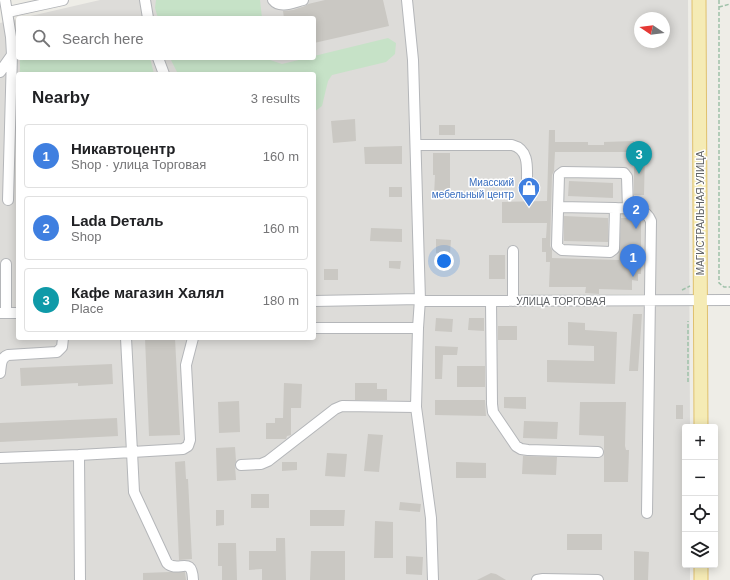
<!DOCTYPE html>
<meta charset="utf-8">
<style>
body{margin:0;font-family:Arial,sans-serif;background:#f6f6f6;color:#202124}
.controls{position:absolute;right:12px;bottom:12px;display:grid;overflow:hidden;border-radius:4px;box-shadow:0 2px 10px #0003}
.controls button{width:36px;height:36px;display:grid;place-items:center;padding:0;border:0;border-bottom:1px solid #e0e0e0;background:#fff;color:#202124;font:20px sans-serif}
.compass{position:absolute;left:634px;top:12px;width:36px;height:36px;border-radius:50%;background:#fff;box-shadow:0 2px 10px #0003;rotate:283deg}
.you{position:absolute;left:444px;top:261px;width:14px;height:14px;margin:-10px;border:3px solid #fff;border-radius:50%;background:#1a73e8;box-shadow:0 0 0 6px #1a73e833}
.badge{display:grid;place-items:center;width:26px;height:26px;border-radius:50%;background:#d45347;color:#fff;font-size:13px;font-weight:700}
.pin{position:absolute;translate:-50% -33px;filter:drop-shadow(0 1px 2px #0008)}
.pin::after{content:'';position:absolute;top:21px;width:14px;height:12px;background:inherit;clip-path:polygon(0 0,100% 0,50% 100%)}
.list{margin:0;padding:0;list-style:none}
h2{display:flex;justify-content:space-between;align-items:center;height:52px;margin:0;padding:0 16px;font-size:17px}
h2 small{font-size:13px;font-weight:400;color:#757577}
.list li{display:grid;grid-template-columns:26px 1fr auto;gap:12px;align-items:center;box-sizing:border-box;height:64px;margin:0 8px 8px;padding:0 8px;border:1px solid #e0e0e0;border-radius:4px}
.list b{display:block;font-size:15px;white-space:nowrap}
.list p{margin:0;font-size:13px;white-space:nowrap;color:#757577}
.list em{font-size:13px;font-style:normal;color:#757577}
.icon{flex:none;width:22px;height:22px;fill:none;stroke:currentColor;stroke-width:2;stroke-linecap:round;stroke-linejoin:round}
.map{position:relative;flex:none;width:730px;height:580px;overflow:hidden}
.search{position:absolute;background:#fff;box-shadow:0 2px 10px #0003;left:16px;top:16px;width:300px;height:44px;display:flex;align-items:center;gap:10px;box-sizing:border-box;padding:0 14px;border-radius:4px;color:#757577;font-size:15px}
.panel{position:absolute;background:#fff;box-shadow:0 2px 10px #0003;left:16px;top:72px;width:300px;height:268px;border-radius:4px}
.map>svg:first-child{display:block}
</style>
<div class="map">
<svg width="730" height="580" viewBox="0 0 730 580">
<rect width="100%" height="100%" fill="#eeede7"/>
<path fill="#dddcd9" fill-rule="evenodd" d="M100,0H688L690,427H685V565H690V580H0V23L18,19V58H314V18H22ZM640,18H664V42H640ZM18,74H314V338H18Z"/>
<path fill="#c6e2c7" d="M156,0H260L262,18H158L155,8Z
M388,38L396,43L395,54L386,62L332,75L328,81L322,106L314,112V74H181L177,72L170,58H270V60L282,64L307,58H314V56Z
M20,58H150L154,74H20Z"/>
<path fill="#cac8c3" d="M325,0H383L389,26L314,43V18H284L283,11L293,10L305,6L308,4Z
M355,119L356,141L333,143L331,121Z
M439,125H455V135H439Z
M549,130H555V142H588V145H604V142L634,141V152H555L554,171L552,175L550,246L552,250V258L619,260L621,218H641V274H638V281L632,280V290L599,289V294L585,293L586,287H549L550,262H546V252H542V238H546L547,223H502V202L547,201Z
M402,146V164H365L364,147Z
M634,148H642V153H645L644,195H634Z
M433,153H450V196H434L435,175H433Z
M569,181L613,183V198L568,196Z
M389,187H402V197H389Z
M564,216L608,218V242L564,241Z
M371,228L402,229V242L370,241Z
M436,239L451,240L450,253H436Z
M489,255H505V279H489Z
M389,261H401L400,269L389,268Z
M324,269H338V280H324Z
M633,314H642L638,371H629Z
M436,318L453,319L452,332L435,331Z
M469,318H484V331L468,330Z
M568,322L585,323V330L617,332L615,384L547,382V360L594,361V346L568,345Z
M498,326H517V340H498Z
M145,338H175L180,435L149,436Z
M435,346L458,347L457,355H443L442,379H435Z
M112,364L113,384L78,386V383L21,386L20,368Z
M457,366H485V387H457Z
M284,383L302,384L301,408H291V435L287,436L286,439H266V423H275V418H283Z
M355,383H377V389H387V400H355Z
M504,397H526V409L504,408Z
M435,400H485L486,416L435,415Z
M239,401L240,432L219,433L218,402Z
M580,402H626L625,446L626,450H629L628,482H604V436L579,435Z
M676,405H683V419H676Z
M117,418L118,436L0,442V423Z
M524,421L558,422L557,439L523,438Z
M368,434L383,435L379,472L364,471Z
M235,447L236,461L235,465L236,480L217,481L216,448Z
M327,453L347,454L345,477L325,476Z
M523,456L557,457L556,475L522,474Z
M185,461L186,479H188L192,559L179,560L175,462Z
M282,462H297V470L282,471Z
M456,462L486,463V478H456Z
M251,494H269V508H251Z
M400,502L421,504L420,512L399,510Z
M216,510H224V525L216,526Z
M310,510H345L344,526H310Z
M375,521L393,522V558H374Z
M567,534H602V550H567Z
M276,538H285L286,580H262V569L249,570V551H276Z
M218,543H236L237,580H222V566H218Z
M311,551H345V580H310Z
M634,551L649,552L648,580H634Z
M406,556L423,557L422,575L406,574Z
M170,572H185L186,580H143V573Z
M491,573L496,574L506,580H477Z"/>
<g fill="none" stroke-linecap="round" stroke-linejoin="round">
<g stroke="#b4b6b9" stroke-width="12">
<path id="minor" d="M145,0L148,18
M273,0C280,9 294,2 303,0
M407,0L413,60L420,301L730,300
M8,12L63,0
M158,58L164,74
M0,72L12,55L11,37L5,0
M416,145H512C532,150 526,173 527,190
M8,200L12,55
M558,207L615,208
M628,209L627,177L624,173L563,172L559,175L557,246L562,250L610,252L614,249L615,208C629,209 645,206 651,221L647,513
M314,301L420,299L418,328L416,407L431,518L433,580
M491,301L492,404L493,412L516,446L521,449L528,450L598,452
M513,301V251
M0,313H18
M6,313V264
M314,328H418
M126,338L132,452L183,449L188,446L190,440L186,365L193,338
M0,373C1,366 0,358 8,355L57,352L62,347L63,338
M79,455L132,452L134,492L167,563C178,574 192,554 193,580
M0,458L79,455L80,580
M241,465L261,464L268,461L335,409L342,406L416,407
M537,580L543,579L598,580"/>
</g>
<g stroke="#e0c16e" stroke-width="15">
<path id="major" d="M699,0L701,427
M701,565V580"/>
</g>
<path stroke="#9fc1a9" stroke-width="1.5" stroke-dasharray="4 2" stroke-linecap="butt" d="M719,0V283L724,287H730
M719,7L730,4
M682,290L690,286
M688,382V321"/>
<use href="#minor" stroke="#fff" stroke-width="10"/>
<use href="#major" stroke="#f5ebb5" stroke-width="13"/>
</g>
<defs>
<g id="shop-pin" transform="scale(1.15)"><path d="M0 17L-7.5 6A9.5 9.5 0 1 1 7.5 6Z" fill="#3f7fe0" stroke="#fff"/><path d="M-5-2.5h2.3a2.7 3.5 0 0 1 5.4 0H5L5.5 6h-11ZM-1.5-2.5h3a1.5 2.3 0 0 0-3 0Z" fill="#fff"/></g>
</defs>
<g fill-rule="evenodd">
<use href="#shop-pin" x="529" y="188"/>
</g>
<g text-anchor="middle" dominant-baseline="central" stroke-width="3" stroke-linejoin="round" paint-order="stroke">
<g font-size="10" fill="#366cbe" stroke="#fff" text-anchor="end">
<text x="514" y="182">Миасский<tspan x="514" dy="12">мебельный центр</tspan></text>
</g>
<g font-size="10" fill="#5e6165" stroke="#fff">
<text transform="translate(700 213) rotate(-90)">МАГИСТРАЛЬНАЯ УЛИЦА</text>
<text x="561" y="301">УЛИЦА ТОРГОВАЯ</text>
</g>
</g>
</svg>
<div class="controls">
<button>+</button>
<button>−</button>
<button><svg class="icon" aria-label="locate" viewBox="0 0 24 24"><circle cx="12" cy="12" r="6"/><path d="M12 2v4M12 18v4M2 12h4M18 12h4"/></svg></button>
<button><svg class="icon" aria-label="layers" viewBox="0 0 24 24"><path d="M12 4l9 5-9 5-9-5zM3 14l9 5 9-5"/></svg></button>
</div>
<svg class="compass" viewBox="-18 -18 36 36"><path d="M0-13l5 13h-10z" fill="#e53935"/><path d="M0 13l5-13h-10z" fill="#757577"/></svg>
<div class="you"></div>
<div class="pin badge" style="left:633px;top:277px;background:#3f7fe0">1</div>
<div class="pin badge" style="left:636px;top:229px;background:#3f7fe0">2</div>
<div class="pin badge" style="left:639px;top:174px;background:#0f9aa8">3</div>
<div class="search"><svg class="icon" aria-label="search" viewBox="0 0 24 24"><circle cx="10" cy="10" r="6"/><path d="M15 15l6 6"/></svg>Search here</div>
<section class="panel">
<h2>Nearby<small>3 results</small></h2>
<ul class="list">
<li><span class="badge" style="background:#3f7fe0">1</span><div><b>Никавтоцентр</b><p>Shop · улица Торговая</p></div><em>160 m</em></li>
<li><span class="badge" style="background:#3f7fe0">2</span><div><b>Lada Dеталь</b><p>Shop</p></div><em>160 m</em></li>
<li><span class="badge" style="background:#0f9aa8">3</span><div><b>Кафе магазин Халял</b><p>Place</p></div><em>180 m</em></li>
</ul>
</section>
</div>
